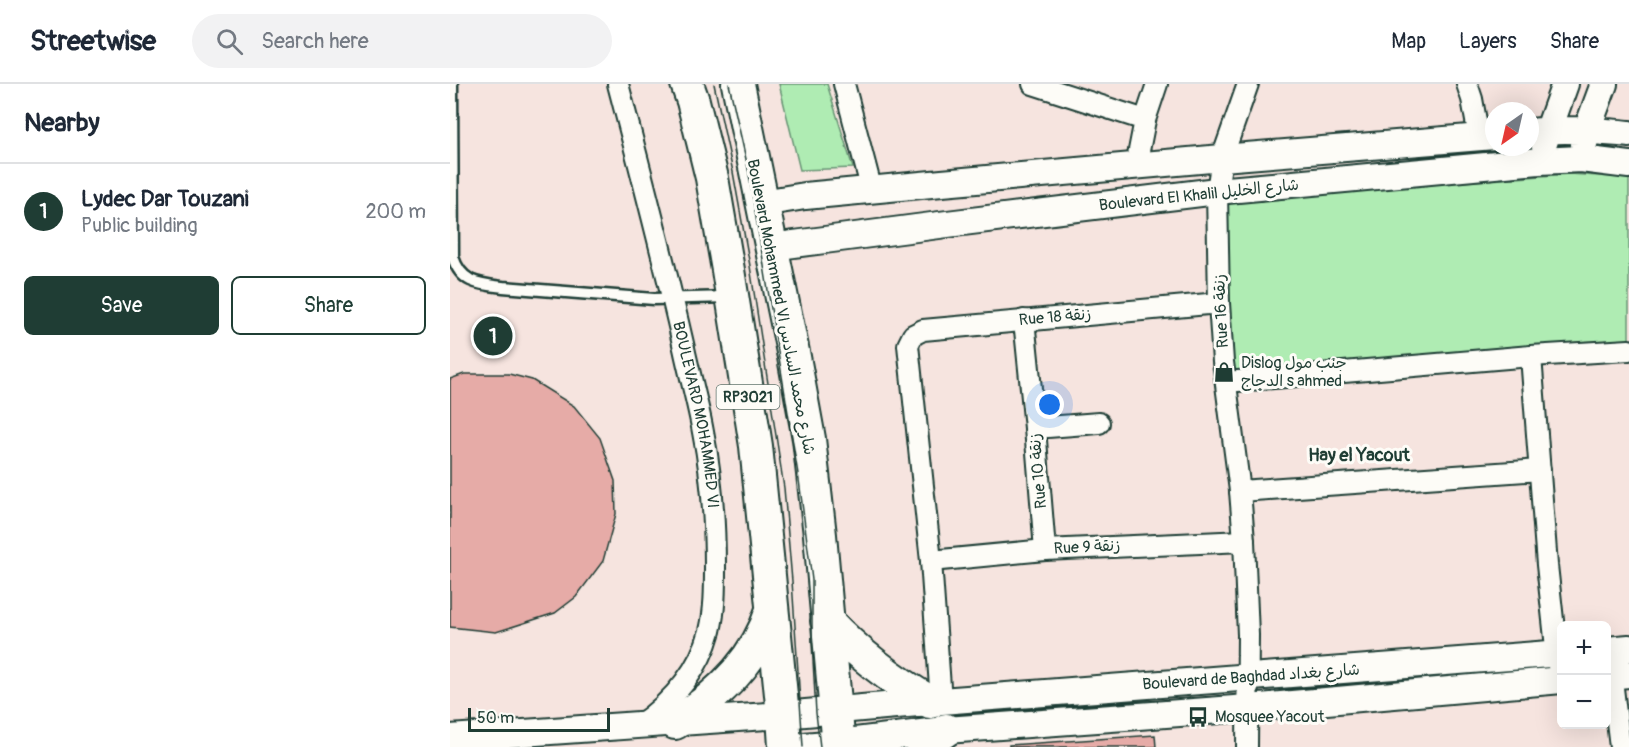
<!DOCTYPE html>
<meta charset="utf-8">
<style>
body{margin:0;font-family:Pangolin,"Playpen Sans Arabic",sans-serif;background:#f2f2f3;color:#1f2937}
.controls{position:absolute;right:18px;bottom:18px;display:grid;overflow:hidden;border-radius:9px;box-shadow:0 6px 24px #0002}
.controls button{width:54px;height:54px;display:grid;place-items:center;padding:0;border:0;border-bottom:2px solid #e0e1e3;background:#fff;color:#1f2937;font:30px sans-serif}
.compass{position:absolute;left:1035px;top:18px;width:54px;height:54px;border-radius:50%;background:#fff;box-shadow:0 6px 24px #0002;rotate:214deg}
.scale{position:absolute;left:18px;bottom:15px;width:142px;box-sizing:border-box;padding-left:6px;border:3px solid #1f3d34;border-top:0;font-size:16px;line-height:21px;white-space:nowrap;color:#1f3d34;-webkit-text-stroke:4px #fdfcf7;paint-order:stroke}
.you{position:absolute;left:600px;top:321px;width:21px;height:21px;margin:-15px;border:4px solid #fff;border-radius:50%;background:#1a73e8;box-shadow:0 0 0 9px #1a73e833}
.badge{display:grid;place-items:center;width:39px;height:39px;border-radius:50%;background:#1f3d34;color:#fff;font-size:20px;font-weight:700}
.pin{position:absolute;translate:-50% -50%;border:3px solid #fff;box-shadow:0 2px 6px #0006}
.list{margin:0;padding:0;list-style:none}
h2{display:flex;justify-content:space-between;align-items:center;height:78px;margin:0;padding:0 24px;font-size:26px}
h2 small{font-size:20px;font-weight:400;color:#747a83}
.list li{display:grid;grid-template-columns:39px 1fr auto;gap:18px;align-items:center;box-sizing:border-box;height:96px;padding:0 24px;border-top:2px solid #e0e1e3}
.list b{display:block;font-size:22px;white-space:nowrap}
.list p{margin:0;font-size:20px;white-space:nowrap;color:#747a83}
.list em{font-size:20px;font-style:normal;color:#747a83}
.actions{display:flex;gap:12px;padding:18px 24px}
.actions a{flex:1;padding:14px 0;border:2px solid #1f3d34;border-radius:9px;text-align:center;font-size:21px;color:#1f3d34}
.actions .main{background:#1f3d34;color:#fff}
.icon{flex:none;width:33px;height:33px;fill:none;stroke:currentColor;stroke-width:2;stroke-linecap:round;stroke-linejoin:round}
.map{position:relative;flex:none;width:1179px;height:663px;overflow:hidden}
header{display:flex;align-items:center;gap:36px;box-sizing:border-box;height:84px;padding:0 30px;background:#fff;border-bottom:2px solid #e0e1e3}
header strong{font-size:28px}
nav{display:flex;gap:33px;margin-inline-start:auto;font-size:21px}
.search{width:420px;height:54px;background:#f2f2f3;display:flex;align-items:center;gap:15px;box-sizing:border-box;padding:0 21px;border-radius:33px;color:#747a83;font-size:22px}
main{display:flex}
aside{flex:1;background:#fff}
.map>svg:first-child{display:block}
</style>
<header>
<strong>Streetwise</strong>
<div class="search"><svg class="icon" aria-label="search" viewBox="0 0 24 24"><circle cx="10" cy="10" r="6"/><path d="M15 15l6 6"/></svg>Search here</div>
<nav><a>Map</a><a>Layers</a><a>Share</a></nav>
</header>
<main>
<aside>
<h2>Nearby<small></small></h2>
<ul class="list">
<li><span class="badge">1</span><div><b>Lydec Dar Touzani</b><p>Public building</p></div><em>200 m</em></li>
</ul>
<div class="actions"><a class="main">Save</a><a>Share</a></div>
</aside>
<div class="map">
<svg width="1179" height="663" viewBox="0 0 1179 663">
<rect width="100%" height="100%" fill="#f6e4df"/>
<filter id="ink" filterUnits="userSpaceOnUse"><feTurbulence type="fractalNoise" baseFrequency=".0167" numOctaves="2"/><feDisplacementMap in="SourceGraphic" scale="12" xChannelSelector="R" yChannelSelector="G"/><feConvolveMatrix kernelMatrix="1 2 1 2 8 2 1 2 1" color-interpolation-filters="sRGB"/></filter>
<g filter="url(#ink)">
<path fill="#afecb3" stroke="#679474" stroke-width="1.5" d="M329,0H377L403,84L350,86Z
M1119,90L1179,94V265L776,294L768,116Z"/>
<path fill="#e6aba7" stroke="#1f3d34" stroke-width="1.5" d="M14,290H59L82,296L124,322L150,354L165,397L166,430L153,477L126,513L105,529L46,548L0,543V295Z
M705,651L706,663H559V661Z"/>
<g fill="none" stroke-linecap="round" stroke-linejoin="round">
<g stroke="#1f3d34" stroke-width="15">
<path id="service" d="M2,0L3,173C11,199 28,200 53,203L204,215L279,213"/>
</g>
<g stroke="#1f3d34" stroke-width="24">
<g id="minor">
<path id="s1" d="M168,0C191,88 214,176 234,264C240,292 248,320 253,348C262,393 265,438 265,483C265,505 265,526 260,547C249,588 222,618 188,642"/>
<path d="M394,0L422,107"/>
<path d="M583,0L695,36L686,82"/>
<path d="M1017,0L1022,15L1029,53"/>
<path d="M695,36L707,0"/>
<path d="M574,236L585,344L595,466"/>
<path d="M1081,272L1097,481L1108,582"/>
<path d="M776,298L1081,272L1179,266"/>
<path d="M585,344L649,339"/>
<path d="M790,407L1090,386"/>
<path d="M481,477L595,466L794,457"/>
<path d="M1160,579L1170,663"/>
<path d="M491,617L481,477L458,261L463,251L473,246L769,219"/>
<path d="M797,663L798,551L794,457L790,407L773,278L769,219L767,107L772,74L798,0"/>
</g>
</g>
<g stroke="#1f3d34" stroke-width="30">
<path id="tertiary" d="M1080,48C1114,44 1146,47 1179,50
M1094,59L1115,0
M1134,60L1137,46L1154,0
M312,119L355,112L492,99L772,74L1044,52
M321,163L497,140L767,107L1089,77L1131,75L1179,81
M1156,566L1179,564
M1156,592L1179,590
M0,654L333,631L491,617L1112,569
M341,663L389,659L496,646L798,624L1112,596"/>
</g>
<g stroke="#1f3d34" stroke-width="36">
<path id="primary" d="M237,0L243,17L262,94L278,186L306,362L333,631L335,663
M288,0L344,273L359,355L370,451L389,663
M377,537C408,570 441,595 480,618
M225,639C269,612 306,577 322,526
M472,663L496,646"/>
</g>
<use href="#service" stroke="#fdfcf7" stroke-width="10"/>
<use href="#minor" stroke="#fdfcf7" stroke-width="20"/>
<use href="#tertiary" stroke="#fdfcf7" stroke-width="26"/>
<use href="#primary" stroke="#fdfcf7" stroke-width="32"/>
<path stroke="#1f3d34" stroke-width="1.5" d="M264,0L283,88L300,182L334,404L342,497L353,663
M279,0L298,84L349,396L362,496V559L366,629L370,663"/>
</g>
</g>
<defs>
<g id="shop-bare" transform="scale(1.62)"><path d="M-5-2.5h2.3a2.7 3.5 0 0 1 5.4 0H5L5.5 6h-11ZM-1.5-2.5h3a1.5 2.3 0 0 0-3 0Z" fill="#1f3d34" stroke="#fdfcf7" stroke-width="2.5" paint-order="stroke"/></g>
<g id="bus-bare" transform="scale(1.62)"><path d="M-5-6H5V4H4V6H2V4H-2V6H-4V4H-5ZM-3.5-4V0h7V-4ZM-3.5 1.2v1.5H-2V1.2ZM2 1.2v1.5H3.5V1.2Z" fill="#1f3d34" stroke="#fdfcf7" stroke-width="2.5" paint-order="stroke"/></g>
</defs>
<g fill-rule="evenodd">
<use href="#shop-bare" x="774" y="288"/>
<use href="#bus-bare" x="748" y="633"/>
</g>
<g text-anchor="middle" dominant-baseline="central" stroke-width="6" stroke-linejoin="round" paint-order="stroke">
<rect fill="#fdfcf7" stroke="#62766e" stroke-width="1.5" x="266.5" y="301" width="63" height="24" rx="4.5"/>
<g font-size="15" font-weight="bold" fill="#1f3d34">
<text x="298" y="313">RP3021</text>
</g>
<g font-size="16" fill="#1f3d34" stroke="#fdfcf7">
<text transform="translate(749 111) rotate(-6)">Boulevard El Khalil شارع الخليل</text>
<text transform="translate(331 223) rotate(79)">Boulevard Mohammed VI شارع محمد السادس</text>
<text transform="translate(771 227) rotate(-93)">Rue 16 زنقة</text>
<text transform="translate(605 233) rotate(-5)">Rue 18 زنقة</text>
<text stroke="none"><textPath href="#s1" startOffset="340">BOULEVARD MOHAMMED VI</textPath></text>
<text transform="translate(588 387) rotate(-95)">Rue 10 زنقة</text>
<text transform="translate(637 463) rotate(-3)">Rue 9 زنقة</text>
<text transform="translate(801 593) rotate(-4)">Boulevard de Baghdad شارع بغداد</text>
</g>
<g font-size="16" fill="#1f3d34" stroke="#fdfcf7" text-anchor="start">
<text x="791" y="279">Dislog جنب مول<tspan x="791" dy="18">الدجاج s ahmed</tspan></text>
<text x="765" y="633">Mosquee Yacout</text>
</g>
<g font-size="18" font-weight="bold" fill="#1f3d34" stroke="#fdfcf7">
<text x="909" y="371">Hay el Yacout</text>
</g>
</g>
</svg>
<div class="controls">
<button>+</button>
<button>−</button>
</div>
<svg class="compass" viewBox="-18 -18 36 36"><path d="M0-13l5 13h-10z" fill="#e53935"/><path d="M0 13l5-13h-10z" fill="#747a83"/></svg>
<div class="scale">50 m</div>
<div class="you"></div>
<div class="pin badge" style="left:43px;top:252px">1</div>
</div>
</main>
